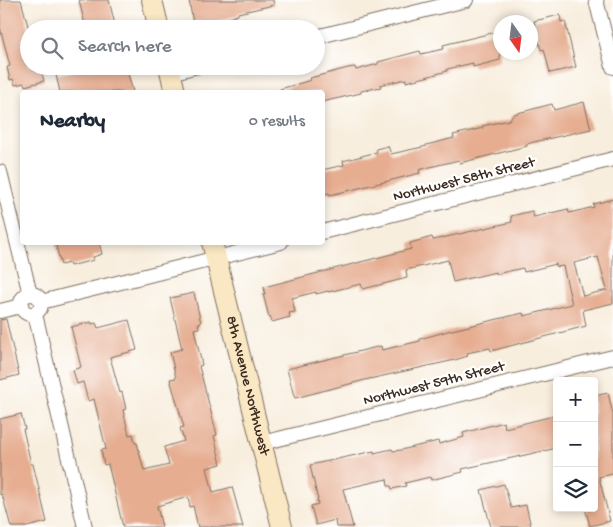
<!DOCTYPE html>
<meta charset="utf-8">
<style>
body{margin:0;font-family:"Gochi Hand",sans-serif;background:#f2f2f3;color:#1f2937}
.controls{position:absolute;right:15px;bottom:15px;display:grid;overflow:hidden;border-radius:5px;box-shadow:0 2px 8px #0003}
.controls button{width:45px;height:45px;display:grid;place-items:center;padding:0;border:0;border-bottom:1px solid #e0e1e3;background:#fff;color:#1f2937;font:25px sans-serif}
.compass{position:absolute;left:493px;top:15px;width:45px;height:45px;border-radius:50%;background:#fff;box-shadow:0 2px 8px #0003;rotate:166deg}
.list{margin:0;padding:0;list-style:none}
h2{display:flex;justify-content:space-between;align-items:center;height:65px;margin:0;padding:0 20px;font-size:21px}
h2 small{font-size:16px;font-weight:400;color:#747a83}
.icon{flex:none;width:28px;height:28px;fill:none;stroke:currentColor;stroke-width:2;stroke-linecap:round;stroke-linejoin:round}
.map{position:relative;flex:none;width:613px;height:527px;overflow:hidden}
.search{position:absolute;background:#fff;box-shadow:0 2px 8px #0003;left:20px;top:20px;width:305px;height:55px;display:flex;align-items:center;gap:12px;box-sizing:border-box;padding:0 18px;border-radius:28px;color:#747a83;font-size:19px}
.panel{position:absolute;background:#fff;box-shadow:0 2px 8px #0003;left:20px;top:90px;width:305px;height:155px;border-radius:5px}
.map>svg:first-child{display:block}
</style>
<div class="map">
<svg width="613" height="527" viewBox="0 0 613 527">
<rect width="100%" height="100%" fill="#fff"/>
<filter id="ink" filterUnits="userSpaceOnUse"><feTurbulence type="fractalNoise" baseFrequency=".02" numOctaves="2"/><feDisplacementMap in="SourceGraphic" scale="10" xChannelSelector="R" yChannelSelector="G"/><feConvolveMatrix kernelMatrix="1 2 1 2 8 2 1 2 1" color-interpolation-filters="sRGB"/></filter>
<filter id="wash" filterUnits="userSpaceOnUse"><feTurbulence type="fractalNoise" baseFrequency=".0096" numOctaves="4" result="noise"/><feDisplacementMap in="SourceGraphic" scale="20" xChannelSelector="R" yChannelSelector="G"/><feGaussianBlur stdDeviation="1.12" result="paint"/><feColorMatrix in="noise" values="0 0 0 0 0 0 0 0 0 0 0 0 0 0 0 0 0 1.4 0 .05"/><feComposite in="paint" operator="in"/></filter>
<g filter="url(#wash)">
<rect width="100%" height="100%" fill="#f8eede"/>
<g id="blocks">
<path fill="#e6ad91" fill-rule="evenodd" d="M0,0H21L29,30V66H40L44,81L25,86L24,83L15,85L13,79L10,80L7,67L10,66L0,27Z
M79,0H109L116,29H86Z
M189,0H273L274,5L238,13V15L202,26L200,21L193,23Z
M560,15L561,22L565,21L576,67L550,73L544,49L541,50L534,21Z
M500,31V60L473,67V63L447,69V71L426,77L406,82V79L380,85L381,87L361,91V93L322,102V92H281L280,89L311,80L310,78L348,68L355,67L356,70L378,64V62L420,51L421,54L444,49L443,45Z
M97,66H126L133,92H60L56,75Z
M584,102L591,129L534,142L527,144V146L460,163L459,160L426,168L419,170L420,173L388,181L330,195L329,193L322,195V170L344,165L343,161L377,152L376,149L388,146L391,154L427,146L426,145L454,138L453,135L483,128L482,126L509,120L514,114L552,104L554,110Z
M613,199V303L583,310L586,326L491,351L490,348L467,353L468,356L455,360L365,380L295,398L294,396L287,369L381,346L382,350L420,341V339L448,331L523,313L524,316L572,304L563,266L556,267V264L524,272L523,268L496,274V272L453,282L448,260L406,270L407,278L363,289L361,284L328,292V291L316,294V292L292,298L295,312L289,313L290,317L272,322L270,316L269,317L263,294H265L264,287L411,249L410,243L432,237L433,240L512,222L511,216L532,211L534,217L568,209L569,213L594,207L593,204ZM598,257L607,290L583,296L574,263Z
M55,242H99L102,254L93,257L94,260L70,266L69,263L61,265Z
M194,293L201,323L198,324L199,328L194,329L202,365L199,366L217,435L214,436L221,464L207,468L213,492L232,487L243,527H198L193,506L190,507L188,497L157,506L162,527H123L108,464L104,465L101,450L106,449L94,399L88,401L83,382L77,384L73,370L81,367L71,327L91,322L92,324L96,323L98,328L129,320L137,350L110,357L120,393L122,392L126,409L123,410L129,435L133,434L135,443H137L144,471L169,465L164,447L184,441L180,428L184,427L170,379L176,378L170,352L182,349L170,298Z
M6,319L19,375L0,380V320Z
M608,393L613,414V474L599,477L610,521L590,526L585,508H594V476H596L594,471V396Z
M21,414L25,429H23L31,464H33L47,522L27,527H11L2,494L0,495V419Z
M557,415V448L462,469L463,472L431,480L430,477L405,483L406,486L392,489L391,486H388L387,479L343,489L353,527H336L335,520L316,525L311,506L318,504L317,500H318L310,465L374,451V453L392,449L393,451L401,450L438,441L439,444L464,437L463,433L504,422L505,428Z
M504,484L511,508L526,505L531,527H491L481,490Z"/>
</g>
</g>
<g filter="url(#ink)">
<use href="#blocks" fill-opacity="0" stroke="#7d6f61" stroke-width="1"/>
<g fill="none" stroke-linecap="round" stroke-linejoin="round">
<g stroke="#7d6f61" stroke-width="16">
<path id="street" d="M596,0L613,67
M316,37L466,0
M170,73L198,66
M0,172L30,294
M322,232L613,159
M21 304a10 10 0 1 1 20 0a10 10 0 1 1-20 0Z
M41,302L281,242
M0,311L21,306
M35,314L85,527
M262,443L613,357"/>
</g>
<g stroke="#7d6f61" stroke-width="22">
<g id="secondary">
<path d="M152,0L159,29"/>
<path d="M169,66L175,92"/>
<path id="s1" d="M212,242L282,527"/>
</g>
</g>
<use href="#street" stroke="#fff" stroke-width="14"/>
<use href="#secondary" stroke="#fae7c3" stroke-width="20"/>
</g>
</g>
<g text-anchor="middle" dominant-baseline="central" stroke-width="4.5" stroke-linejoin="round" paint-order="stroke">
<g font-size="15" fill="#3b2a1e" stroke="#fff">
<text transform="translate(464 180) rotate(-14)">Northwest 58th Street</text>
<text transform="translate(434 384) rotate(-14)">Northwest 59th Street</text>
<text stroke="none"><textPath href="#s1" startOffset="148">8th Avenue Northwest</textPath></text>
</g>
</g>
</svg>
<div class="controls">
<button>+</button>
<button>−</button>
<button><svg class="icon" aria-label="layers" viewBox="0 0 24 24"><path d="M12 4l9 5-9 5-9-5zM3 14l9 5 9-5"/></svg></button>
</div>
<svg class="compass" viewBox="-18 -18 36 36"><path d="M0-13l5 13h-10z" fill="#e53935"/><path d="M0 13l5-13h-10z" fill="#747a83"/></svg>
<div class="search"><svg class="icon" aria-label="search" viewBox="0 0 24 24"><circle cx="10" cy="10" r="6"/><path d="M15 15l6 6"/></svg>Search here</div>
<section class="panel">
<h2>Nearby<small>0 results</small></h2>
<ul class="list">
</ul>
</section>
</div>
